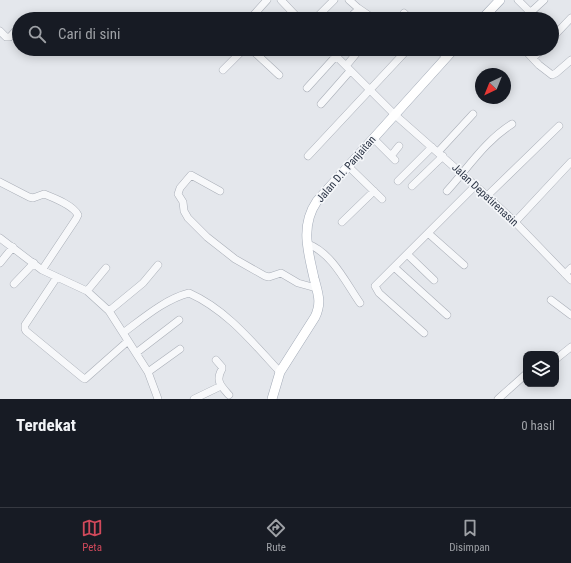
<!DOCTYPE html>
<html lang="id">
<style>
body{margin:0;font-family:"Roboto Condensed",sans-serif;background:#20242c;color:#f1f3f6}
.controls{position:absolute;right:12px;bottom:12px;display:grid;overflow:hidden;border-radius:8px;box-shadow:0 2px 10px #0003}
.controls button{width:36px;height:36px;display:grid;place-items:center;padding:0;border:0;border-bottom:1px solid #363941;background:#171b24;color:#f1f3f6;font:20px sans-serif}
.compass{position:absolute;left:475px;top:68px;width:36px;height:36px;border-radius:50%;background:#171b24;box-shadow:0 2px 10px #0003;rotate:223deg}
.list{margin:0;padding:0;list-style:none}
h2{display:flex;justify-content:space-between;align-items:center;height:52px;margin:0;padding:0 16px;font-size:17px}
h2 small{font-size:13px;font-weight:400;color:#9ea1a6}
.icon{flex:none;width:22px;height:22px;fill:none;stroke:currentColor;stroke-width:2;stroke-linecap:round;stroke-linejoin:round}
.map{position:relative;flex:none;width:571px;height:399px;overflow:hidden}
.search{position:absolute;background:#171b24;box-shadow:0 2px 10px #0003;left:12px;right:12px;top:12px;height:44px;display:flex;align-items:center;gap:10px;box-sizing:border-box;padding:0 14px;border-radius:22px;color:#9ea1a6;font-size:15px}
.sheet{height:108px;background:#171b24}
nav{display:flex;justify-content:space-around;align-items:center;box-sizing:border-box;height:56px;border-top:1px solid #363941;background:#171b24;font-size:11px;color:#9ea1a6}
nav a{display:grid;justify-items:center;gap:2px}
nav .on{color:#d1495b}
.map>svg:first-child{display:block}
</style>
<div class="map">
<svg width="571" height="399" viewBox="0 0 571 399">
<rect width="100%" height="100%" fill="#e4e7ec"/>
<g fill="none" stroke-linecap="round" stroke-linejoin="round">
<g stroke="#a9aeb7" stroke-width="8">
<path id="minor" d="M281,0L299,19
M518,0L529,11H532L544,0
M358,8L374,19
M489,11L496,19
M404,13L410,19
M250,19L267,0
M315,19L334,0
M348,19L358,10V8L349,0
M0,31L6,37H10L19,27
M552,38L571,18
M251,49L279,75
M329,49L394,114L487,196L515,222L571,280
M438,49L446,57
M524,49L539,65L552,75L556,73L571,60
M533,58L542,49
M346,66L360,49
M223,70L244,49
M307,88L336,56
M321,104L350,71
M373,138L395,160
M438,152L473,114
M308,156L408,49
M391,156L399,146
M348,166L382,199
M398,181L432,147
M0,182L29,197L33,198L44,194C54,198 73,205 78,215L76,219L42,270
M412,186L443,156
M220,191L191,175L180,188L178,194L183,202L184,211L188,218L207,237L235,259L265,276L269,277L281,273L298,283L316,288
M447,191C468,168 485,141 512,124
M487,196L559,126
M342,222L374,191
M515,222L571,162
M428,233L464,265
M0,238L42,270L87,291L109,311L148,372L158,399
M308,244C332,253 346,283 360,303
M407,254L434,280
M0,263L13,247
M394,267L447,315
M565,274L571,268
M57,277L25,325V329L26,331L83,378L85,379L128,341
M14,284L34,263
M87,291L106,268
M551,300L571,315
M109,311L143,283L158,265
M123,333C142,319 165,299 189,293C227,310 253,343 280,372
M424,333L379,293L375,286L476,185
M136,353L179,320
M556,359L571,347
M216,360L222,367V369C215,381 221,386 229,395
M148,372L180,349
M194,399L221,386
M498,399L526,374"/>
</g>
<g stroke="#a3abb8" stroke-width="10">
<path id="major" d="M482,19L500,0
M272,399L280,372L315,317C322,302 318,294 314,278C308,251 300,226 317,201L454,49"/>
</g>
<use href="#minor" stroke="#f7f8fa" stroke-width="7"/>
<use href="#major" stroke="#fff" stroke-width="9"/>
</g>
<g text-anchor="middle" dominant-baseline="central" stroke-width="3.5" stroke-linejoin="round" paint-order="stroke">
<g font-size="11" fill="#2b3445" stroke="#f4f6f9">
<text transform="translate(346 169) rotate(-49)">Jalan D.I. Panjaitan</text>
<text transform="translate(485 195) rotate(43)">Jalan Depatirenasin</text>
</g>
</g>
</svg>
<div class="controls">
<button><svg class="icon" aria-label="layers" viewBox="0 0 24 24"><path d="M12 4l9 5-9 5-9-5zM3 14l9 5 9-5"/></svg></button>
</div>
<svg class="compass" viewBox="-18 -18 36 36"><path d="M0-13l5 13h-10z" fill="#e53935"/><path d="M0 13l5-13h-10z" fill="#9ea1a6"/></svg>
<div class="search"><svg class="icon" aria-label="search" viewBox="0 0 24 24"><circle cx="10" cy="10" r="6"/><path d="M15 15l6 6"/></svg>Cari di sini</div>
</div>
<section class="sheet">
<h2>Terdekat<small>0 hasil</small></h2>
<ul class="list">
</ul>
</section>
<nav>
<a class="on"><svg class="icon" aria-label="map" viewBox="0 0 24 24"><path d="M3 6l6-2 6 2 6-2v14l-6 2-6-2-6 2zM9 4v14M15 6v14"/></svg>Peta</a>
<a><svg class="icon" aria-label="directions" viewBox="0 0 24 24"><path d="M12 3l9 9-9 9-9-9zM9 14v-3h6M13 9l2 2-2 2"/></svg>Rute</a>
<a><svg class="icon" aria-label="saved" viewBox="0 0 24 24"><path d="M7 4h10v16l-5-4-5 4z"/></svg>Disimpan</a>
</nav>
